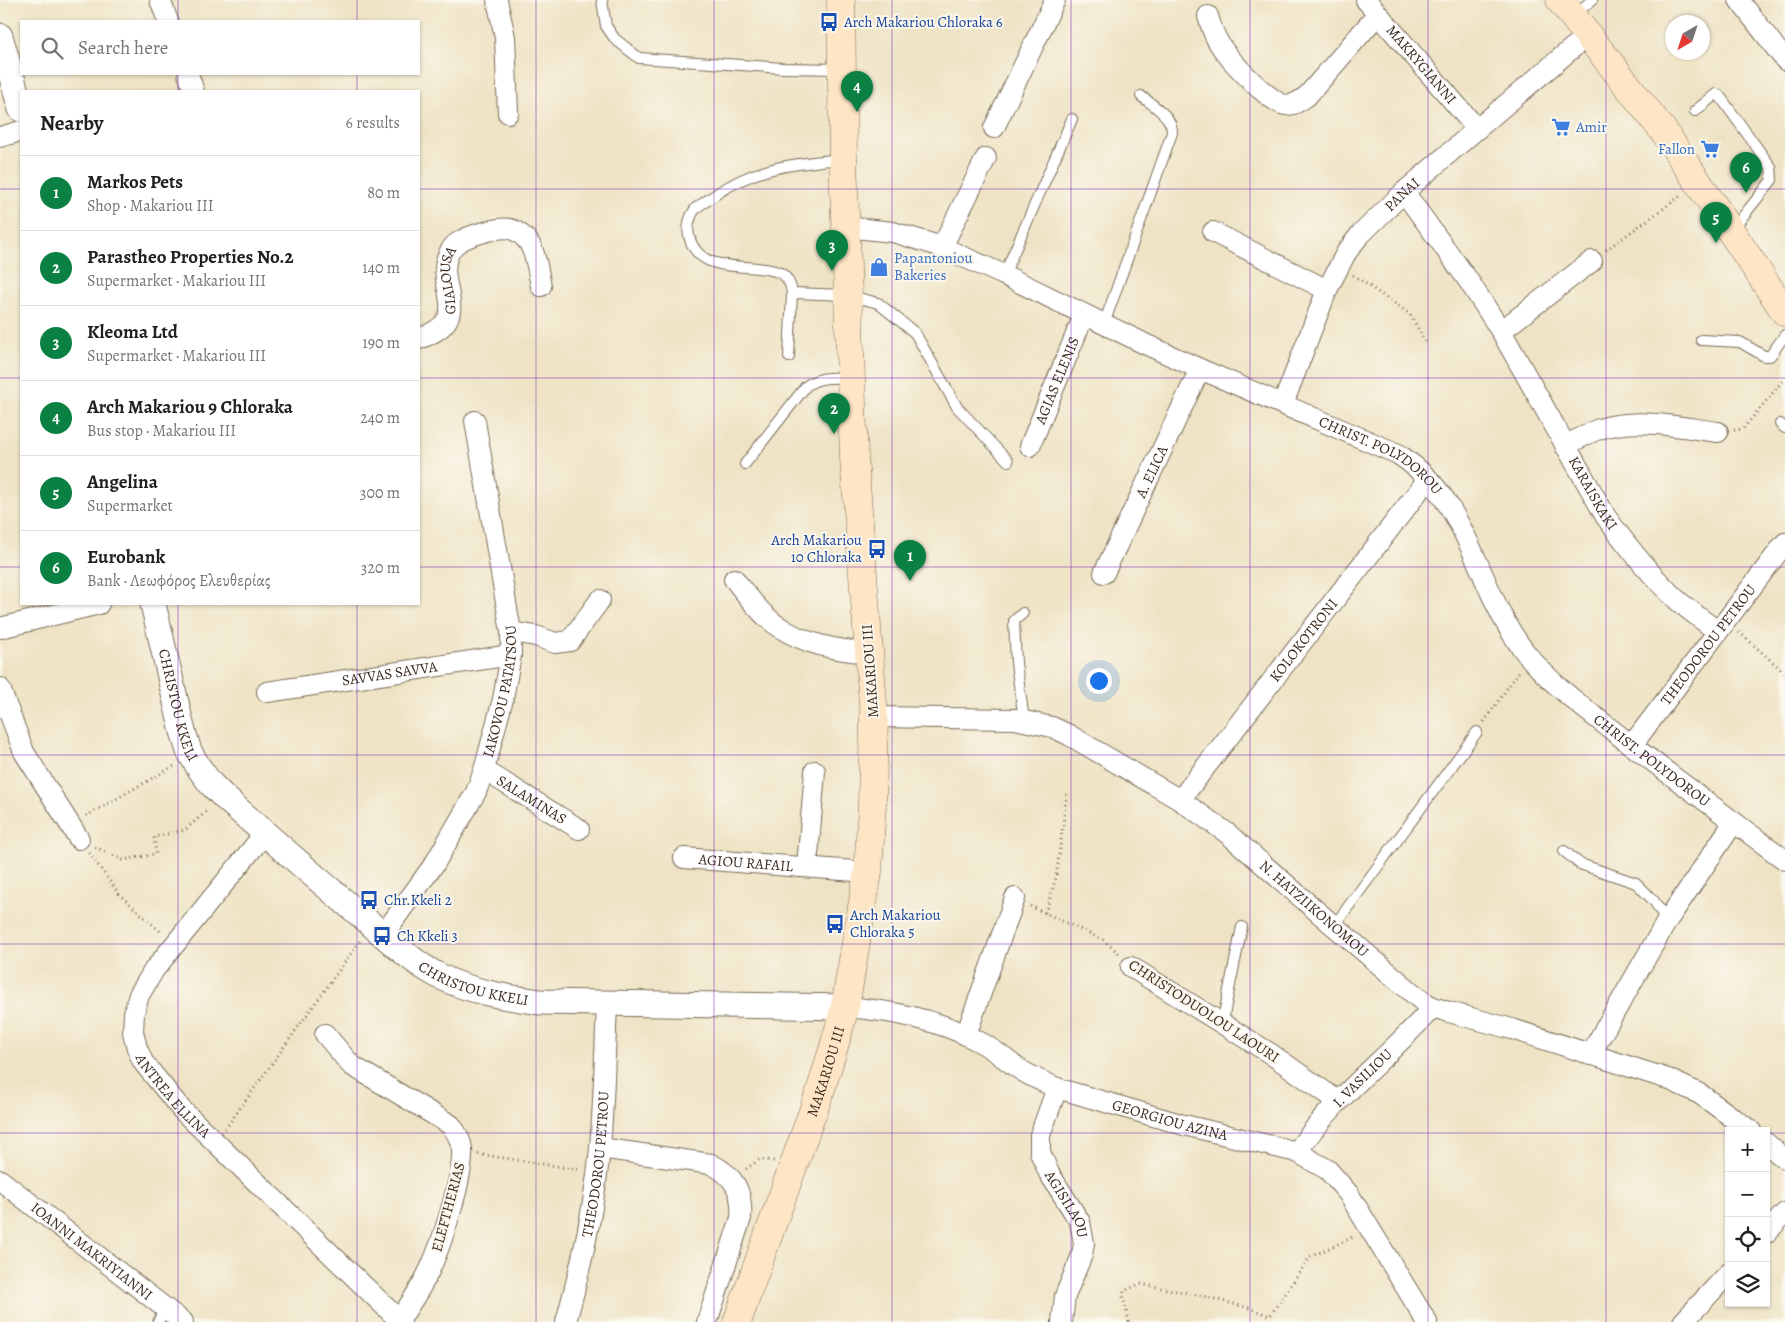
<!DOCTYPE html>
<meta charset="utf-8">
<style>
body{margin:0;font-family:Alegreya,serif;background:#f6f6f6;color:#202124}
.controls{position:absolute;right:15px;bottom:15px;display:grid;overflow:hidden;border-radius:0px;box-shadow:0 1px 4px #0004}
.controls button{width:45px;height:45px;display:grid;place-items:center;padding:0;border:0;border-bottom:1px solid #e0e0e0;background:#fff;color:#202124;font:25px sans-serif}
.compass{position:absolute;left:1665px;top:15px;width:45px;height:45px;border-radius:50%;background:#fff;box-shadow:0 1px 4px #0004;rotate:219deg}
.you{position:absolute;left:1098px;top:680px;width:18px;height:18px;margin:-12px;border:4px solid #fff;border-radius:50%;background:#1a73e8;box-shadow:0 0 0 8px #1a73e833}
.badge{display:grid;place-items:center;width:32px;height:32px;border-radius:50%;background:#0b8043;color:#fff;font-size:16px;font-weight:700}
.pin{position:absolute;translate:-50% -41px;filter:drop-shadow(0 1px 2px #0008)}
.pin::after{content:'';position:absolute;top:26px;width:18px;height:15px;background:inherit;clip-path:polygon(0 0,100% 0,50% 100%)}
.list{margin:0;padding:0;list-style:none}
h2{display:flex;justify-content:space-between;align-items:center;height:65px;margin:0;padding:0 20px;font-size:21px}
h2 small{font-size:16px;font-weight:400;color:#757577}
.list li{display:grid;grid-template-columns:32px 1fr auto;gap:15px;align-items:center;box-sizing:border-box;height:75px;padding:0 20px;border-top:1px solid #e0e0e0}
.list b{display:block;font-size:19px;white-space:nowrap}
.list p{margin:0;font-size:16px;white-space:nowrap;color:#757577}
.list em{font-size:16px;font-style:normal;color:#757577}
.icon{flex:none;width:28px;height:28px;fill:none;stroke:currentColor;stroke-width:2;stroke-linecap:round;stroke-linejoin:round}
.map{position:relative;flex:none;width:1785px;height:1322px;overflow:hidden}
.search{position:absolute;background:#fff;box-shadow:0 1px 4px #0004;left:20px;top:20px;width:400px;height:55px;display:flex;align-items:center;gap:12px;box-sizing:border-box;padding:0 18px;border-radius:0px;color:#757577;font-size:19px}
.panel{position:absolute;background:#fff;box-shadow:0 1px 4px #0004;left:20px;top:90px;width:400px;height:515px;border-radius:0px}
.map>svg:first-child{display:block}
</style>
<div class="map">
<svg width="1785" height="1322" viewBox="0 0 1785 1322">
<rect width="100%" height="100%" fill="#fbf7ec"/>
<filter id="ink" filterUnits="userSpaceOnUse"><feTurbulence type="fractalNoise" baseFrequency=".02" numOctaves="2"/><feDisplacementMap in="SourceGraphic" scale="10" xChannelSelector="R" yChannelSelector="G"/><feConvolveMatrix kernelMatrix="1 2 1 2 8 2 1 2 1" color-interpolation-filters="sRGB"/></filter>
<filter id="wash" filterUnits="userSpaceOnUse"><feTurbulence type="fractalNoise" baseFrequency=".0096" numOctaves="4" result="noise"/><feDisplacementMap in="SourceGraphic" scale="20" xChannelSelector="R" yChannelSelector="G"/><feGaussianBlur stdDeviation="1.12" result="paint"/><feColorMatrix in="noise" values="0 0 0 0 0 0 0 0 0 0 0 0 0 0 0 0 0 1.4 0 .05"/><feComposite in="paint" operator="in"/></filter>
<g filter="url(#wash)">
<rect width="100%" height="100%" fill="#eee3c4"/>
</g>
<g filter="url(#ink)">
<g fill="none" stroke-linecap="round" stroke-linejoin="round">
<g stroke="#7a6b58" stroke-width="12">
<path id="service" d="M602,0L606,26L615,39L639,58L783,68L840,69
M1574,15L1592,0
M1695,111L1716,94L1719,95L1771,167L1772,180L1732,230
M1004,275L1072,119
M792,293L847,295L878,303L915,333L957,407L1008,461
M1104,324L1172,133C1173,116 1152,105 1141,96
M1701,340L1740,342L1764,356H1770L1785,335
M789,357L792,293C791,285 787,275 778,272C749,261 699,277 689,236C687,226 689,217 696,208C701,204 707,201 712,197C753,167 793,164 842,159
M1780,424L1785,428
M745,464L806,386C820,376 832,378 849,378
M1023,613L1014,621L1016,663L1024,720
M1564,851L1580,864L1636,883L1654,901L1667,921
M1334,926L1477,732
M1222,1024L1242,927
M158,1322L165,1307"/>
</g>
<g stroke="#7a6b58" stroke-width="22">
<g id="minor">
<path d="M160,0L168,21"/>
<path d="M497,0L505,37L508,113"/>
<path id="s1" d="M1366,0L1477,129"/>
<path d="M1739,0L1785,60"/>
<path d="M1208,16C1211,27 1214,36 1220,45C1229,59 1270,104 1286,105C1294,106 1301,100 1307,96L1378,14"/>
<path d="M188,74L194,91"/>
<path d="M994,128L1055,0"/>
<path d="M0,137L21,131"/>
<path id="s2" d="M1404,192L1468,280L1501,331L1606,517C1628,547 1650,575 1677,600C1690,611 1704,621 1717,631"/>
<path id="s3" d="M845,227L893,232L939,246L1004,275L1145,344L1200,369L1398,454C1419,468 1437,486 1450,508C1479,554 1491,609 1525,652C1552,686 1588,711 1621,737C1675,779 1730,819 1785,860"/>
<path d="M1213,232L1327,290"/>
<path d="M942,247L986,158"/>
<path d="M1501,331L1592,261"/>
<path id="s4" d="M419,339C429,335 441,330 447,320C458,302 437,275 449,253C451,249 455,244 459,242C467,236 500,226 510,229C515,230 522,235 526,239C536,250 538,272 541,286"/>
<path id="s5" d="M1283,404L1327,290L1346,253L1359,236L1404,192L1477,129L1589,34"/>
<path id="s6" d="M1030,446L1084,315"/>
<path d="M1565,446C1576,440 1588,433 1599,429C1638,417 1679,427 1718,432"/>
<path id="s7" d="M1104,573L1200,369"/>
<path d="M734,579C745,593 762,616 778,626C805,645 837,650 869,653"/>
<path d="M0,628L99,604"/>
<path d="M511,632L536,636L555,643L570,641L600,600"/>
<path d="M0,688L24,752L79,839"/>
<path id="s8" d="M267,692L511,655"/>
<path id="s9" d="M874,717L1015,719L1052,727L1069,735L1180,800L1227,833L1334,926L1422,1001L1433,1007L1449,1012L1512,1029L1668,1079L1700,1094L1751,1131"/>
<path id="s10" d="M1632,745L1785,543"/>
<path id="s11" d="M484,770L579,829"/>
<path id="s12" d="M1180,800L1428,479"/>
<path id="s13" d="M265,833L154,970L139,995L134,1013L133,1032L137,1048L143,1062L181,1109L401,1322"/>
<path id="s14" d="M684,858L868,872"/>
<path d="M807,867L815,771"/>
<path id="s15" d="M383,935L435,863L476,792L484,770L503,699L511,655V632L475,421"/>
<path d="M1131,967L1271,1054L1338,1101"/>
<path id="s16" d="M845,1007C887,1010 941,1020 978,1041C992,1048 1004,1058 1016,1067C1029,1076 1043,1082 1057,1088L1184,1125L1297,1152L1328,1170L1348,1193L1427,1322"/>
<path d="M325,1034L351,1065L451,1125C457,1133 461,1140 462,1149C464,1176 441,1246 429,1271C421,1289 409,1305 399,1321"/>
<path d="M966,1035L1015,898"/>
<path d="M1590,1055L1667,921L1734,822"/>
<path id="s17" d="M1057,1088L1040,1135V1152L1049,1173L1080,1222L1084,1243L1082,1255L1065,1296L1062,1322"/>
<path d="M1766,1143L1785,1159"/>
<path d="M600,1148L711,1164C735,1176 743,1192 741,1218L707,1322"/>
<path id="s18" d="M1297,1152C1334,1097 1389,1057 1433,1007"/>
<path id="s19" d="M0,1180L183,1322"/>
<path d="M1766,1233L1785,1213"/>
<path id="s20" d="M566,1322C581,1267 595,1205 600,1147C604,1099 605,1051 607,1003"/>
<path d="M1683,1322L1729,1273"/>
</g>
</g>
<g stroke="#7a6b58" stroke-width="27">
<g id="tertiary">
<path d="M0,36L21,109"/>
<path id="s21" d="M153,604L182,728L189,751L199,768L211,784L224,797C270,838 317,879 365,919C388,939 413,963 441,977C471,992 506,997 540,1002L845,1007"/>
</g>
</g>
<g stroke="#7a6b58" stroke-width="29">
<g id="secondary">
<path d="M1560,0L1665,133L1785,312"/>
<path id="s22" d="M737,1322L821,1089L835,1043L845,1007L868,872L872,805L874,717L854,458L851,378L843,159L841,0"/>
</g>
</g>
<path stroke="#7a6b58" stroke-width="3" stroke-dasharray="1 4" stroke-linecap="butt" d="M1606,250L1682,195
M1353,275L1410,314L1427,345
M1734,430L1743,429L1785,378
M1739,632L1785,673
M1484,722L1519,671
M86,816L174,766
M95,847L123,860L156,854L154,837L185,830L208,810
M89,853L120,895L162,933
M1030,906L1103,940L1121,955
M1045,913L1056,878L1067,793
M225,1129L360,941
M478,1154L581,1170
M746,1169L760,1159L774,1161
M1129,1322L1123,1296L1124,1291L1140,1284L1203,1296L1249,1308L1270,1316L1310,1257L1355,1236"/>
<use href="#service" stroke="#fff" stroke-width="10"/>
<use href="#minor" stroke="#fff" stroke-width="20"/>
<use href="#tertiary" stroke="#fff" stroke-width="25"/>
<use href="#secondary" stroke="#fde5c5" stroke-width="28"/>
</g>
</g>
<path fill="none" stroke="#7b2cbf" stroke-width="1" stroke-opacity="0.55" d="M178,0V21M357,0V21M536,0V1322M714,0V1322M892,0V1322M1071,0V1322M1250,0V1322M1428,0V1322M1606,0V1322M178,74V91M357,74V91M0,189H21M419,189H1785M0,378H21M419,378H1785M0,567H21M419,567H1785M178,604V1322M357,604V1322M0,755H1785M0,944H1785M0,1133H1729M1766,1133H1785"/>
<defs>
<g id="bus-bare" transform="scale(1.5)"><path d="M-5-6H5V4H4V6H2V4H-2V6H-4V4H-5ZM-3.5-4V0h7V-4ZM-3.5 1.2v1.5H-2V1.2ZM2 1.2v1.5H3.5V1.2Z" fill="#1a4fb4" stroke="#fbf7ec" stroke-width="2.5" paint-order="stroke"/></g>
<g id="supermarket-bare" transform="scale(1.5)"><path d="M-6-5.5h2.5l.6 2H6L4.5 2H-2.5L-4.4-4H-6ZM-1.5 3.2a1.3 1.3 0 1 0 .1 0ZM3 3.2a1.3 1.3 0 1 0 .1 0Z" fill="#3f7fe0" stroke="#fbf7ec" stroke-width="2.5" paint-order="stroke"/></g>
<g id="shop-bare" transform="scale(1.5)"><path d="M-5-2.5h2.3a2.7 3.5 0 0 1 5.4 0H5L5.5 6h-11ZM-1.5-2.5h3a1.5 2.3 0 0 0-3 0Z" fill="#3f7fe0" stroke="#fbf7ec" stroke-width="2.5" paint-order="stroke"/></g>
</defs>
<g fill-rule="evenodd">
<use href="#bus-bare" x="829" y="22"/>
<use href="#supermarket-bare" x="1561" y="127"/>
<use href="#supermarket-bare" x="1710" y="149"/>
<use href="#shop-bare" x="879" y="267"/>
<use href="#bus-bare" x="877" y="549"/>
<use href="#bus-bare" x="369" y="900"/>
<use href="#bus-bare" x="835" y="924"/>
<use href="#bus-bare" x="382" y="936"/>
</g>
<g text-anchor="middle" dominant-baseline="central" stroke-width="4" stroke-linejoin="round" paint-order="stroke">
<g font-size="15" fill="#164399" stroke="#fbf7ec" text-anchor="start">
<text x="844" y="22">Arch Makariou Chloraka 6</text>
<text x="862" y="540" text-anchor="end">Arch Makariou<tspan x="862" dy="17">10 Chloraka</tspan></text>
<text x="384" y="900">Chr.Kkeli 2</text>
<text x="850" y="915">Arch Makariou<tspan x="850" dy="17">Chloraka 5</tspan></text>
<text x="397" y="936">Ch Kkeli 3</text>
</g>
<g font-size="15" fill="#3b2a1e" stroke="#fbf7ec">
<text stroke="none"><textPath href="#s1" startOffset="85">MAKRYGIANNI</textPath></text>
<text stroke="none"><textPath href="#s5" startOffset="245">PANAI</textPath></text>
<text stroke="none"><textPath href="#s4" startOffset="75">GIALOUSA</textPath></text>
<text stroke="none"><textPath href="#s6" startOffset="71">AGIAS ELENIS</textPath></text>
<text stroke="none"><textPath href="#s3" startOffset="586">CHRIST. POLYDOROU</textPath></text>
<text stroke="none"><textPath href="#s7" startOffset="112">A. ELICA</textPath></text>
<text stroke="none"><textPath href="#s2" startOffset="356">KARAISKAKI</textPath></text>
<text stroke="none"><textPath href="#s12" startOffset="202">KOLOKOTRONI</textPath></text>
<text stroke="none"><textPath href="#s10" startOffset="126">THEODOROU PETROU</textPath></text>
<text transform="translate(870 671) rotate(-94)">MAKARIOU III</text>
<text stroke="none"><textPath href="#s8" startOffset="124">SAVVAS SAVVA</textPath></text>
<text stroke="none"><textPath href="#s15" startOffset="275">IAKOVOU PATATSOU</textPath></text>
<text stroke="none"><textPath href="#s21" startOffset="104">CHRISTOU KKELI</textPath></text>
<text stroke="none"><textPath href="#s3" startOffset="1006">CHRIST. POLYDOROU</textPath></text>
<text stroke="none"><textPath href="#s11" startOffset="56">SALAMINAS</textPath></text>
<text stroke="none"><textPath href="#s14" startOffset="62">AGIOU RAFAIL</textPath></text>
<text stroke="none"><textPath href="#s9" startOffset="499">N. HATZIIKONOMOU</textPath></text>
<text stroke="none"><textPath href="#s21" startOffset="525">CHRISTOU KKELI</textPath></text>
<text transform="translate(1204 1011) rotate(33)">CHRISTODUOLOU LAOURI</text>
<text stroke="none"><textPath href="#s22" startOffset="266">MAKARIOU III</textPath></text>
<text stroke="none"><textPath href="#s18" startOffset="99">I. VASILIOU</textPath></text>
<text stroke="none"><textPath href="#s13" startOffset="320">ANTREA ELLINA</textPath></text>
<text stroke="none"><textPath href="#s16" startOffset="348">GEORGIOU AZINA</textPath></text>
<text stroke="none"><textPath href="#s20" startOffset="161">THEODOROU PETROU</textPath></text>
<text stroke="none"><textPath href="#s17" startOffset="126">AGISILAOU</textPath></text>
<text transform="translate(448 1207) rotate(-75)">ELEFTHERIAS</text>
<text stroke="none"><textPath href="#s19" startOffset="116">IOANNI MAKRIYIANNI</textPath></text>
</g>
<g font-size="15" fill="#366cbe" stroke="#fbf7ec" text-anchor="start">
<text x="1576" y="127">Amir</text>
<text x="1695" y="149" text-anchor="end">Fallon</text>
<text x="894" y="258">Papantoniou<tspan x="894" dy="17">Bakeries</tspan></text>
</g>
</g>
</svg>
<div class="controls">
<button>+</button>
<button>−</button>
<button><svg class="icon" aria-label="locate" viewBox="0 0 24 24"><circle cx="12" cy="12" r="6"/><path d="M12 2v4M12 18v4M2 12h4M18 12h4"/></svg></button>
<button><svg class="icon" aria-label="layers" viewBox="0 0 24 24"><path d="M12 4l9 5-9 5-9-5zM3 14l9 5 9-5"/></svg></button>
</div>
<svg class="compass" viewBox="-18 -18 36 36"><path d="M0-13l5 13h-10z" fill="#e53935"/><path d="M0 13l5-13h-10z" fill="#757577"/></svg>
<div class="you"></div>
<div class="pin badge" style="left:910px;top:581px">1</div>
<div class="pin badge" style="left:834px;top:434px">2</div>
<div class="pin badge" style="left:832px;top:271px">3</div>
<div class="pin badge" style="left:857px;top:112px">4</div>
<div class="pin badge" style="left:1716px;top:243px">5</div>
<div class="pin badge" style="left:1746px;top:193px">6</div>
<div class="search"><svg class="icon" aria-label="search" viewBox="0 0 24 24"><circle cx="10" cy="10" r="6"/><path d="M15 15l6 6"/></svg>Search here</div>
<section class="panel">
<h2>Nearby<small>6 results</small></h2>
<ul class="list">
<li><span class="badge">1</span><div><b>Markos Pets</b><p>Shop · Makariou III</p></div><em>80 m</em></li>
<li><span class="badge">2</span><div><b>Parastheo Properties No.2</b><p>Supermarket · Makariou III</p></div><em>140 m</em></li>
<li><span class="badge">3</span><div><b>Kleoma Ltd</b><p>Supermarket · Makariou III</p></div><em>190 m</em></li>
<li><span class="badge">4</span><div><b>Arch Makariou 9 Chloraka</b><p>Bus stop · Makariou III</p></div><em>240 m</em></li>
<li><span class="badge">5</span><div><b>Angelina</b><p>Supermarket</p></div><em>300 m</em></li>
<li><span class="badge">6</span><div><b>Eurobank</b><p>Bank · Λεωφόρος Ελευθερίας</p></div><em>320 m</em></li>
</ul>
</section>
</div>
